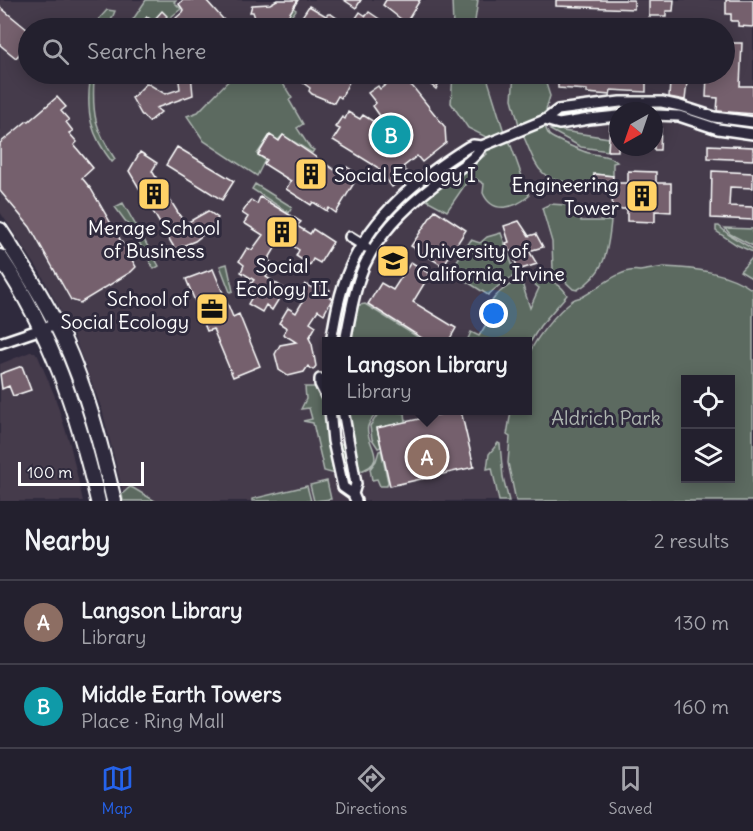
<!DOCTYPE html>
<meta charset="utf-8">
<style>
body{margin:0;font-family:Delius,sans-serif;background:#2f2d3a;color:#f1f3f6}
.controls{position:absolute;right:18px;bottom:18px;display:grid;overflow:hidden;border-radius:0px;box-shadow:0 3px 15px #0003}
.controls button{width:54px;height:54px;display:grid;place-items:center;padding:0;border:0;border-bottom:2px solid #403e4a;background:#23202e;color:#f1f3f6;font:30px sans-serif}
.compass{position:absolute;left:609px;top:102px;width:54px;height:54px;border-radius:50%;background:#23202e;box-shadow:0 3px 15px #0003;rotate:220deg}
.scale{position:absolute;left:18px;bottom:15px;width:126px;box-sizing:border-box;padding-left:6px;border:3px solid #fff;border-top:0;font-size:16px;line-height:21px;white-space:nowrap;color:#fff;-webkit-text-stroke:4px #2f2a3d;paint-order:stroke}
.you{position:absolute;left:494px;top:314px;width:21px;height:21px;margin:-15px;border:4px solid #fff;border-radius:50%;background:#1a73e8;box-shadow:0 0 0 9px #1a73e833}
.badge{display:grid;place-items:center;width:39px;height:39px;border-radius:50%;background:#2563eb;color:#fff;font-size:20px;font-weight:700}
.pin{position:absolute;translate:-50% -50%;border:3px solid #fff;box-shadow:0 2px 6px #0006}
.popup{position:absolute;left:322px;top:337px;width:210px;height:78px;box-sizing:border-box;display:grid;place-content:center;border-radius:0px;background:#23202e;filter:drop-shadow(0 2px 4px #0005);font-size:20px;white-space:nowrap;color:#a3a3aa}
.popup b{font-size:22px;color:#f1f3f6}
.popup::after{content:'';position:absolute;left:50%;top:100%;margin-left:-12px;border:12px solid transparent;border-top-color:#23202e}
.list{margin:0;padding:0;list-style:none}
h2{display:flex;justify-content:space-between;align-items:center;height:78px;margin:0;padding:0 24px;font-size:26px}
h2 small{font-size:20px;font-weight:400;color:#a3a3aa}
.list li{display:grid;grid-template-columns:39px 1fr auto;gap:18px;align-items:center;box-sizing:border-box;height:84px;padding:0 24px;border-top:2px solid #403e4a}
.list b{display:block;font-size:22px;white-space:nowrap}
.list p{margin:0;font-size:20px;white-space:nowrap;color:#a3a3aa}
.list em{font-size:20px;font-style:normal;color:#a3a3aa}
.icon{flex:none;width:33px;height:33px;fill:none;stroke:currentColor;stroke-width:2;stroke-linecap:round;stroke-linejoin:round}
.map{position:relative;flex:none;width:753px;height:501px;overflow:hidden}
.search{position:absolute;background:#23202e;box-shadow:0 3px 15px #0003;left:18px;right:18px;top:18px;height:66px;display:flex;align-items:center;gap:15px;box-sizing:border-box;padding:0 21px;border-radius:33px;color:#a3a3aa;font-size:22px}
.sheet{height:246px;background:#23202e}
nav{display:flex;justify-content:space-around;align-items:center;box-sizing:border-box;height:84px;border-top:2px solid #403e4a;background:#23202e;font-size:16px;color:#a3a3aa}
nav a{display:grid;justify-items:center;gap:3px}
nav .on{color:#2563eb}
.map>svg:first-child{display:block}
</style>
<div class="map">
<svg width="753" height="501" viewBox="0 0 753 501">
<rect width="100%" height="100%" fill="#2f2a3d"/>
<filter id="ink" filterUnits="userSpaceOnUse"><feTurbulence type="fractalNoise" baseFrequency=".0167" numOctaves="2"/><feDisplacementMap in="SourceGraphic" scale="12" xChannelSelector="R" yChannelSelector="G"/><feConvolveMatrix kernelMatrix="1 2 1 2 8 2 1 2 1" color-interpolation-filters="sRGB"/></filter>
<g filter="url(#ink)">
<path fill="#443a4b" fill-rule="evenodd" d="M0,0H753V501H125L102,410L74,337L40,272L0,212ZM28,28H724V74H28ZM618,111H654V147H618ZM326,342H528V410H326ZM686,380H730V478H686Z
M30,352H35L38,356L54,394L70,444L83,501H0V364Z"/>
<path fill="#5b6b61" stroke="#adb5b0" stroke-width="1.5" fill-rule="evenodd" d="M146,0H176L174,2L181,9L162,24L155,23L147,17L138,27L132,21Z
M452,0H478L474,28H453Z
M293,8L296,10L282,28H260L251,19H261L262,22H284Z
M107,10L115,11L108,28H91Z
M593,19H618L617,27L591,28V20Z
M235,74H277L292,98L289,100L303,124L297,128L310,148L314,150L312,153L283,135L278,140L270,135L257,154L265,160L257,176L204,141L187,116L198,112Z
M453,74H486L504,132L488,138L468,128L451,103Z
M514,74H543L550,96L546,110L547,115L519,125L512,99Z
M94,79C92,115 95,129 115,159L112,162C91,135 86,114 90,81Z
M632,104V111H618V113L562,121L560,114Z
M545,126C546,129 547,132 549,135C551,138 584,152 589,153C600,156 609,155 617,162L613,163V176L594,174L593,186L585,185V188H576L575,183C537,181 537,166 523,135Z
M560,127L563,131L609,138L608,151L581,147L550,130Z
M509,140L529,196C516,207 493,216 483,193L484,184L471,176L447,211L423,198L487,154L485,150Z
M471,149L474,155L389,225L382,220L426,178Z
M255,184L292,207L289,213L252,189Z
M123,203L159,266L154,269L132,230L115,207Z
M550,204L581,206V221H611C608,251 605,274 577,290L573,289L553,270L552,242L542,208Z
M719,226L729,235L753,249V252L737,245L716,231V226Z
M725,228L753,229V246L730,234Z
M501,233L516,275L502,283L488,295L450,271L471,240L480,243L487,237Z
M753,257V279L740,271Z
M227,264L233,291L230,292L220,266Z
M664,267C694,268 728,272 753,290V501H516L508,463L510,437L507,435L511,411L528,410C528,396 524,373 528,359C531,342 559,310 573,300C576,298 579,298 582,297C598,289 620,267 640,271ZM686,380H730V478H686Z
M535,278C548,279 561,283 567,295L540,326L528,346V342L467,341L471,332L479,336L496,308L490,304C497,292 507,285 521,280L530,308L539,288L528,279Z
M344,295L351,297L343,335L335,333Z
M365,304L424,341L347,342L354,306Z
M305,387H315L324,399L326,427L335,474L324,471L313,423L303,421L312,419L309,408L301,409L306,399Z
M346,411H379C375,415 370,420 368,426C363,442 393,463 357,472Z
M384,411L405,413L406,422L377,428L381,447L378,448L372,439L370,426L378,414Z
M345,443L351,472L343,473L337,445Z
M498,443L500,444L503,477L509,501H499L492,468L487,469L489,454Z
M381,450L388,482L387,486H380L377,479L372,480L370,469L376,461L379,451Z
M327,481L331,499L314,501L310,485Z
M307,486L311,501H252V499Z
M130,487L133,488L155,501H123L122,494Z"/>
<path fill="#75616d" stroke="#fff" stroke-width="1.5" d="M183,0H206L231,28H184L176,18L184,11L179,4Z
M277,0H298L285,21L255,18L253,12H250L252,5L270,4Z
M344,0H361L356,8Z
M386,0H420L406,23L383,5Z
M556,0H634V9L556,6Z
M649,0H674L673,11H666V16H649Z
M726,0H753V27L738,26V21H731V14H726Z
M309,6L326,16L328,14H331L338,19L331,28H300L305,21L301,18Z
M0,7L28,30V43L16,58L0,45Z
M162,11L167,16L159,26L162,28H137L147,17L153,21Z
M360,12L366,16L369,12L378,18L386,24L383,28H357L360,24L356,18Z
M724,43H742L740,86H753V114L717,111L718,98L706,97L707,74H724Z
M178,74H191L193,95L156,108L161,112L149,122L141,114L132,98L147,83L165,94L180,89Z
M319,74H349L352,76L341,98L338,96L334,103L312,94L309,91L310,88L302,82L306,76L313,80Z
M419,74H439L442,76L436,89L431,85L432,82Z
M558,74H688L685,100L669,97L670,82L646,81V92L611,90L610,95L587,93V90L558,88Z
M398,76L413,87L445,127L446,143L422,162L417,156L403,167L408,174L392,187L377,167L333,140L340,129L335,127L342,117L345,119L348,112L360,119L363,115L392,133L373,106L376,103L368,93L378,86L380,89Z
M57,97L66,107L61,111L69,120L66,122L73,131L69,133L77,142L74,145L93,168L82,178L91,189L136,267L131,272L80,303L71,300L30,227L0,191V143L27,121H29Z
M618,123V151H608L610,124Z
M654,126H661L660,150H654Z
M270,135L279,141L283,135L342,175L347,167L356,173L351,181L354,183L336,213L329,208L327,211L313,202L311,205L286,189L291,181L264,164L267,160L258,155Z
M708,145L753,147V160L708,158Z
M177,147L234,181L222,200L166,165Z
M140,152L157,163L152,171L185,224L208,211L218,218L209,230L195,241L175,249L129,171Z
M628,171L656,172V183H671V212L655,211V222L627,221V209H612L613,183H628Z
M712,171L753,173V188L730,187L729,206L753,207V220L711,218Z
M594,174L613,176L612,186H593Z
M260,197L301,222L297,226L310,234L313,229L333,242L320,263L313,259L310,265L296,256L299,250L281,238L268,260L274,264L266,277L285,289L272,310L266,305L262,312L248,304L252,297L244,292L254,280L241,272L244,265L239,261L247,248L252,250L263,235L244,223L248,217L242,213L251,200L257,204Z
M435,210L466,230L443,266L411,246Z
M519,221L529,236L536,234L543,247L529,251L537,264L518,270L512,251H509L506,243L509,242L504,226Z
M411,262L430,274L413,302L456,328L448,342H428L368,304L381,283L393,290Z
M213,269L233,317L239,314L260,366L233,377L213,329L207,331L186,279Z
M316,282L330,290L327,295L332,299L324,314L318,310L310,322L316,326L309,338L312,344L316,366L313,370L308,366L304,372L288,376L279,370L275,354L280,345L296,342L283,334L287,328L279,323L288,308L296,313L303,301L297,298L305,284L312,288Z
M22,366L31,390L13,396L9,386L2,389L0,374Z
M456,411H461L474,467L390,486L377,428Z"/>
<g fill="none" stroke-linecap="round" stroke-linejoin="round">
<g stroke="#fff" stroke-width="14">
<path id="street" d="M654,115L679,116L718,129L753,134
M545,120L559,124L589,119L618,116
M482,146L545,120L558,110L620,102H662L680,106L714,117L753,122
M350,237L366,247
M331,342C335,318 339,293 349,270C372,215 419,178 468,147L473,145L482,146
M345,342C350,316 354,290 364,266C378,235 406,207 433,186C449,173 472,164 482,146
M0,343L56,324
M320,379V384L326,396
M326,379V380
M330,410L333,441L343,487L353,494L356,501
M343,410L356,484L353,494"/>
</g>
<g stroke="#fff" stroke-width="18">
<path id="secondary" d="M0,230C23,265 45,300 63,338C87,390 101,446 114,501
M0,257C52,334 77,411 98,501"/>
</g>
<use href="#street" stroke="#2f2a3d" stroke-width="9"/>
<use href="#secondary" stroke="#2f2a3d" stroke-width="14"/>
</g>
</g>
<defs>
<g id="building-square" transform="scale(1.725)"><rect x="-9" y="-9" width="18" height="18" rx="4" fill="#ffd166" stroke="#2f2a3d"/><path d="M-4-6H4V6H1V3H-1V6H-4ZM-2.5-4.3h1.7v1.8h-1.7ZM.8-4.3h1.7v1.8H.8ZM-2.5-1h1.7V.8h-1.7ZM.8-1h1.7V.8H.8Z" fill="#111"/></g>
<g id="university-square" transform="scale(1.725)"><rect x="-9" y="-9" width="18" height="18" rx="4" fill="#ffd166" stroke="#2f2a3d"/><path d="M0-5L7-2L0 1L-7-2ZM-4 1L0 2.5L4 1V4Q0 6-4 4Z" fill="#111"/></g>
<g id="office-square" transform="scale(1.725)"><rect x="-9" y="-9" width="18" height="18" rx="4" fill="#ffd166" stroke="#2f2a3d"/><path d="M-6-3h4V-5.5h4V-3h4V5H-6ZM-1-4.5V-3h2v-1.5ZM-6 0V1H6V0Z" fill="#111"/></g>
</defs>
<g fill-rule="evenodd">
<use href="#building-square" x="311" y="174"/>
<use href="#building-square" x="154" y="194"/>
<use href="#building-square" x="642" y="196"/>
<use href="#building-square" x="282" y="232"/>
<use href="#university-square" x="393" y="261"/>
<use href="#office-square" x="212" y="309"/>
</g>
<g text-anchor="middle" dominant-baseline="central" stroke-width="6" stroke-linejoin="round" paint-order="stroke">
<g font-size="20" fill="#fff" stroke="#2f2a3d" text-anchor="start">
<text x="334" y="174">Social Ecology I</text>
<text x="619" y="184" text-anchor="end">Engineering<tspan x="619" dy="23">Tower</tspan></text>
<text x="154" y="227" text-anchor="middle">Merage School<tspan x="154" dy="23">of Business</tspan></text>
<text x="416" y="250">University of<tspan x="416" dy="23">California, Irvine</tspan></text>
<text x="282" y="265" text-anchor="middle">Social<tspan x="282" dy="23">Ecology II</tspan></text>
<text x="189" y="298" text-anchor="end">School of<tspan x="189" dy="23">Social Ecology</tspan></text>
</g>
<g font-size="20" fill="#adb5b0" stroke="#2f2a3d">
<text x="606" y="417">Aldrich Park</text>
</g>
</g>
</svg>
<div class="controls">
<button><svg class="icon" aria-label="locate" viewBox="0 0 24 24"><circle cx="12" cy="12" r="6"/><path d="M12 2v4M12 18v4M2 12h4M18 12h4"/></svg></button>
<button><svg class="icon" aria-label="layers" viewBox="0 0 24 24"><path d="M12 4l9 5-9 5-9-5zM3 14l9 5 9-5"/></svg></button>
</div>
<svg class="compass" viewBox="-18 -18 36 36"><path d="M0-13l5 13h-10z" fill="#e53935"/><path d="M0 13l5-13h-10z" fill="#a3a3aa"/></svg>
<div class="scale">100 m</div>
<div class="you"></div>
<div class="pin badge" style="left:427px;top:457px;background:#8d6e63">A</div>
<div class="popup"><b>Langson Library</b>Library</div>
<div class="pin badge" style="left:391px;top:135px;background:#0f9aa8">B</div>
<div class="search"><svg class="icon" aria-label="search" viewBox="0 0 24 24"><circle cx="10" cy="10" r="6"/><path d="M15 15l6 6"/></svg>Search here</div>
</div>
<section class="sheet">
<h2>Nearby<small>2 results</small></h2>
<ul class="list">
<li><span class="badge" style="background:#8d6e63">A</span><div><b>Langson Library</b><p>Library</p></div><em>130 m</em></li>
<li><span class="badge" style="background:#0f9aa8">B</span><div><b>Middle Earth Towers</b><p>Place · Ring Mall</p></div><em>160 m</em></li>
</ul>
</section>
<nav>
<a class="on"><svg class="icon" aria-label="map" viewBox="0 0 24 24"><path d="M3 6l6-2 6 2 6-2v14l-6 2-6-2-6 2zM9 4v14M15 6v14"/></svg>Map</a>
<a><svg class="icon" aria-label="directions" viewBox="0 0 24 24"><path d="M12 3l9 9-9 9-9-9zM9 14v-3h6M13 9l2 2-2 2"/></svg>Directions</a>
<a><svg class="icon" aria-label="saved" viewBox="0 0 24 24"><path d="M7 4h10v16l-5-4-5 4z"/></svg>Saved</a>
</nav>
